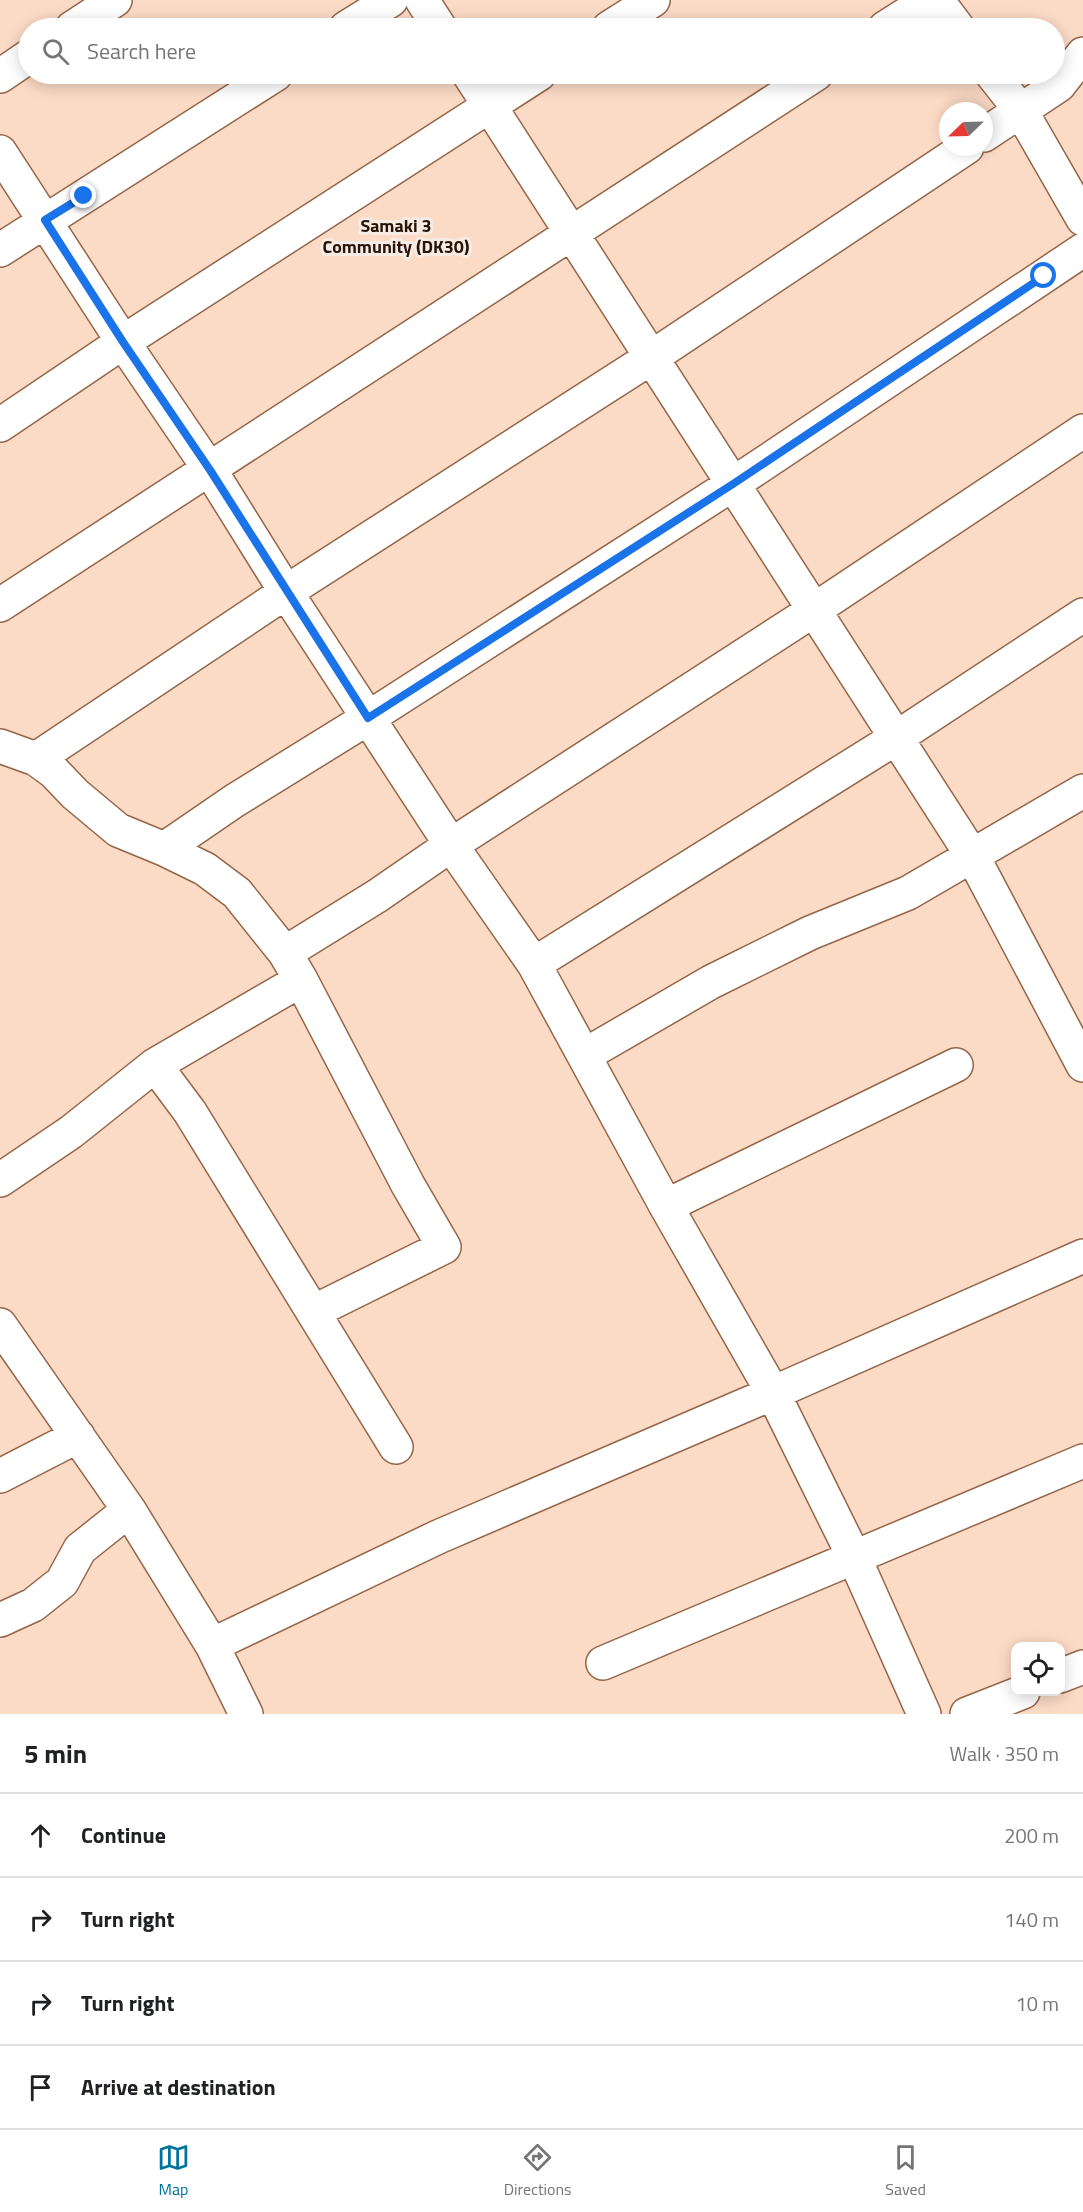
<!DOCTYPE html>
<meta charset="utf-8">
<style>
body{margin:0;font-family:"Titillium Web",sans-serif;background:#f2f2f2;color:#202124}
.controls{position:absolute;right:18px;bottom:18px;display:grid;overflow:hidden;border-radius:12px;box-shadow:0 3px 15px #0003}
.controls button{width:54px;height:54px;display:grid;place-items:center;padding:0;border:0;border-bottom:2px solid #e0e0e0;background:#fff;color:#202124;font:30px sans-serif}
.compass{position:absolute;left:939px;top:102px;width:54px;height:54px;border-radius:50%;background:#fff;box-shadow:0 3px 15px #0003;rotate:247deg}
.stop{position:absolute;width:18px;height:18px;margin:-14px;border:4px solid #1a73e8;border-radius:50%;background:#fff}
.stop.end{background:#1a73e8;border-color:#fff;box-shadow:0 2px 6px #0008}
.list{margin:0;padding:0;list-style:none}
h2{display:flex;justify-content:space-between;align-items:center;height:78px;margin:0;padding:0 24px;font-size:26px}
h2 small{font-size:20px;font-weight:400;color:#757577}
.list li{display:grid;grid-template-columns:39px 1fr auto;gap:18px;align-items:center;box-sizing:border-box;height:84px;padding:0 24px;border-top:2px solid #e0e0e0}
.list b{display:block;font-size:22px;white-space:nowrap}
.list em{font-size:20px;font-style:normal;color:#757577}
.icon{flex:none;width:33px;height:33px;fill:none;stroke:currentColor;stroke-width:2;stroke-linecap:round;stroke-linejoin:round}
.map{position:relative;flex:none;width:1083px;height:1714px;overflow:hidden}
.search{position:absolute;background:#fff;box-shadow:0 3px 15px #0003;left:18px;right:18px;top:18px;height:66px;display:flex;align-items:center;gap:15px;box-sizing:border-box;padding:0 21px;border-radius:33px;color:#757577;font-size:22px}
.sheet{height:414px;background:#fff}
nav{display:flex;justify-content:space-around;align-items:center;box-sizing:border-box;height:84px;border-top:2px solid #e0e0e0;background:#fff;font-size:16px;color:#757577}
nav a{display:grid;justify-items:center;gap:3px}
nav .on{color:#00739d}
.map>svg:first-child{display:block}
</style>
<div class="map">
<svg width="1083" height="1714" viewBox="0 0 1083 1714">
<rect width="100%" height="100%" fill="#fbdac6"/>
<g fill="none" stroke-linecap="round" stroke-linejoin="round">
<g stroke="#956547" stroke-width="36">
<path id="minor" d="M422,0L440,28
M937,0L958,28
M72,28L115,0
M346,28L391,0
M609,28L653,0
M885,28L929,0
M469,74L973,857L1083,1065
M992,74L1021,111L1083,219
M0,76L28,57
M984,135L1059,85L1083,54
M0,152L123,342L210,470L286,592L451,845L534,964L666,1206L773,1393L854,1557L924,1714
M0,250L276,74
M0,425L123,342L539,74
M0,605L816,74
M0,746L36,759L54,772L75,794L118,830L164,849L205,869L237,893L285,953L301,980L408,1185L444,1247L313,1312L396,1447
M36,759L286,592L652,357L967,147
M164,849L234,801L368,718L733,484L1083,250
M285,953L377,896L451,845L814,610L1083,431
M534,964L896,738L1083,615
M585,1055L711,982L810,933L908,893L1083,791
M155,1065L190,1112L313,1312
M0,1180L71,1132L155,1065L301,980
M666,1206L956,1065
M0,1325L129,1510L212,1645L246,1714
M0,1476L78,1436
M0,1620L33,1605L62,1582L80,1549L129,1510
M212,1645L438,1537L773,1393L1083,1256
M603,1663L1083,1461
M1060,1676L1083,1667
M967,1714L1023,1692"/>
</g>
<use href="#minor" stroke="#fff" stroke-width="33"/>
</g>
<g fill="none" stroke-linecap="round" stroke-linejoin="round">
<path stroke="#1a73e8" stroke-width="8" d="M84,196L45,220L123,342L210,470L368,718L733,484L1044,276"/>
</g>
<g text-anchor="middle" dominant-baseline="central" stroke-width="6" stroke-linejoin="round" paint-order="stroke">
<g font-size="18" font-weight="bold" fill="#271407" stroke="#f7ece5">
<text x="396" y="225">Samaki 3<tspan x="396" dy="21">Community (DK30)</tspan></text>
</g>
</g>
</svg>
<div class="controls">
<button><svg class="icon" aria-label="locate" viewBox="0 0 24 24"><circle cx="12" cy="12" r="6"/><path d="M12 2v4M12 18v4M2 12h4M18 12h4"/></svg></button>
</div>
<svg class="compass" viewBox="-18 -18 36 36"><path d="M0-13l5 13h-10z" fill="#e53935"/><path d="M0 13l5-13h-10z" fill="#757577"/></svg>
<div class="stop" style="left:1044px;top:276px"></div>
<div class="stop end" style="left:84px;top:196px"></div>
<div class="search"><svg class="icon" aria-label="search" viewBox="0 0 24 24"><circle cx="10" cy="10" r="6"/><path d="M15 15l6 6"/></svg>Search here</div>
</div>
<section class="sheet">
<h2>5 min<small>Walk · 350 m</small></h2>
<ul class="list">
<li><svg class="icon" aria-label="ahead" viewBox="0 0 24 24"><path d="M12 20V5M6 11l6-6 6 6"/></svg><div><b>Continue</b></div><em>200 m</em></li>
<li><svg class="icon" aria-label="right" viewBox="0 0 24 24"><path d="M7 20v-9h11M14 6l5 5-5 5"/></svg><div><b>Turn right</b></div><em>140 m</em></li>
<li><svg class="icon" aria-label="right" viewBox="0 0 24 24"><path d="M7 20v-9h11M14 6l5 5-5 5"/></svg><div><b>Turn right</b></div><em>10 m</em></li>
<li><svg class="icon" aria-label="arrive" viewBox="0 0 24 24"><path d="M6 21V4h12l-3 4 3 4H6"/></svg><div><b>Arrive at destination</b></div></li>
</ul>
</section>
<nav>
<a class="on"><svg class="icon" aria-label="map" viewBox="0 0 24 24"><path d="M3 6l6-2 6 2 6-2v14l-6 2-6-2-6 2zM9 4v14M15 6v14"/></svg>Map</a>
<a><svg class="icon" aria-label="directions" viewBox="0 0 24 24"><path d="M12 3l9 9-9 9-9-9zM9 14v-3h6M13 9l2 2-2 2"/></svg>Directions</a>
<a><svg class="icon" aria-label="saved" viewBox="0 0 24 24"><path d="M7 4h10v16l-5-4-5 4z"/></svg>Saved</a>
</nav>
